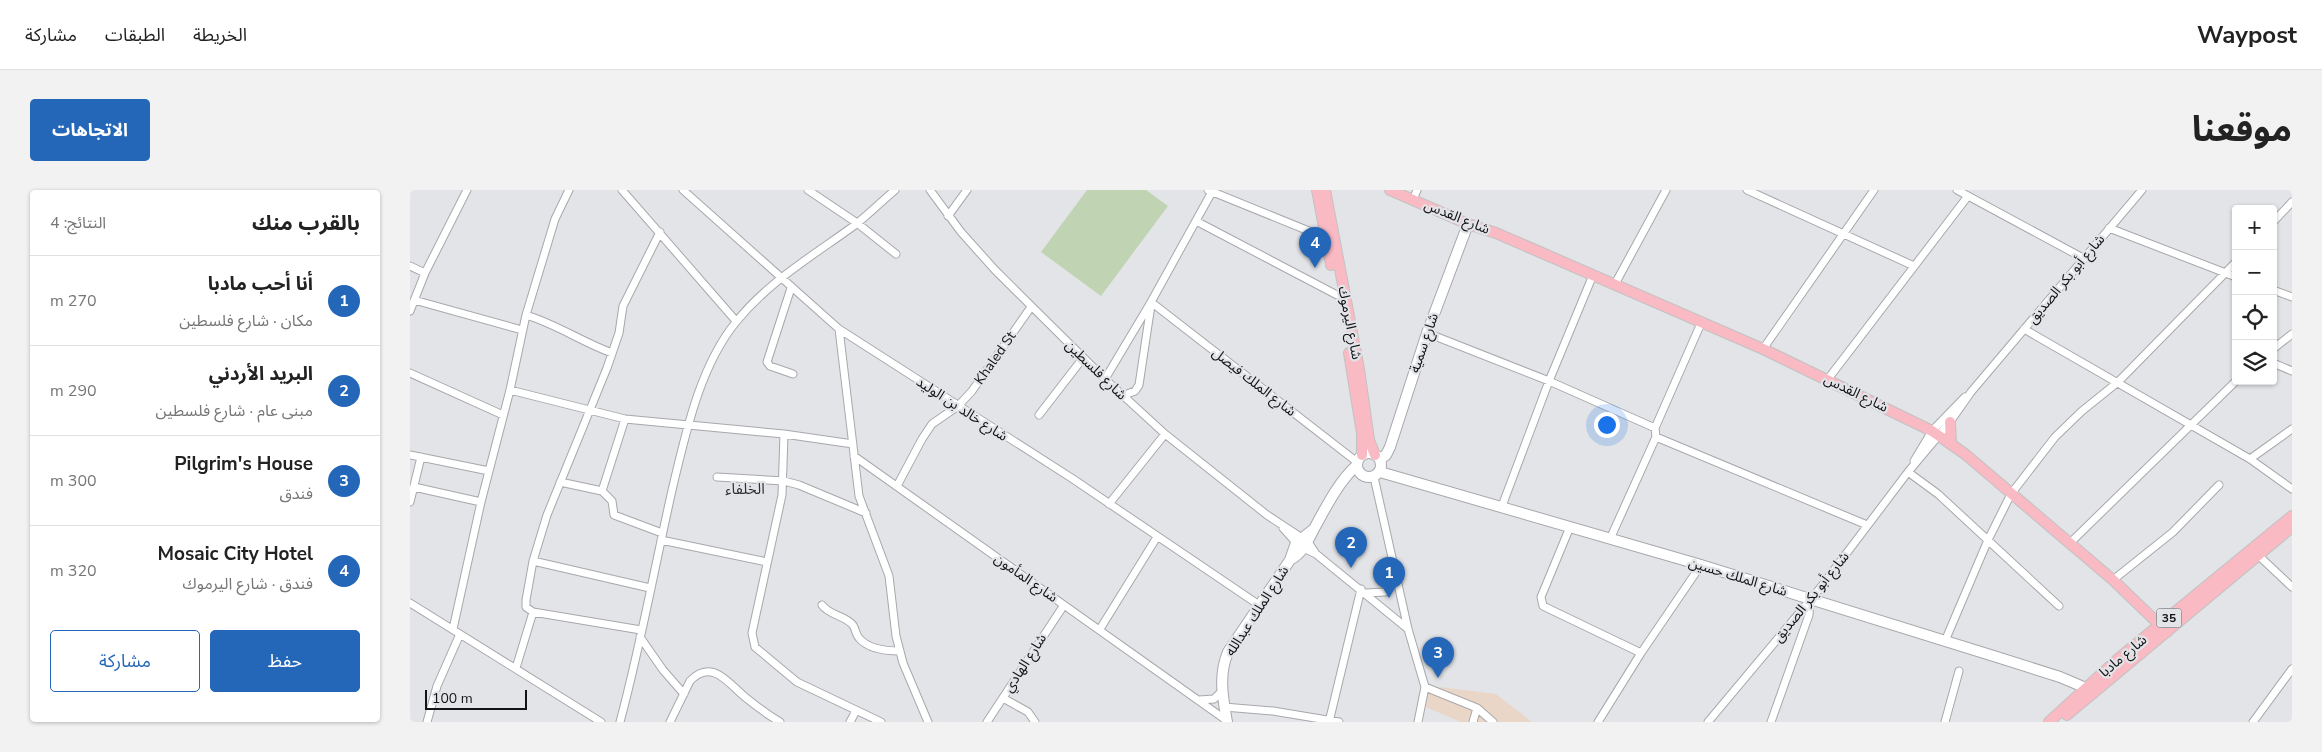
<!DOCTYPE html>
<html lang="ar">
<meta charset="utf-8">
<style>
body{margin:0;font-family:"Nunito Sans","Noto Sans Arabic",sans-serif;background:#f2f2f2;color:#222;direction:rtl}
.controls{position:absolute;right:15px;top:15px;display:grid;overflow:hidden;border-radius:5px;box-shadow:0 1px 4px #0004}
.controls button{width:45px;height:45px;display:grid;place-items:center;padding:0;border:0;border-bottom:1px solid #e0e0e0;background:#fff;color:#222;font:25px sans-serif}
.scale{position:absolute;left:15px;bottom:12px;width:102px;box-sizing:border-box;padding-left:5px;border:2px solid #131315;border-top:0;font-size:14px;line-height:18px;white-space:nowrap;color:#131315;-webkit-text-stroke:4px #e2e4e8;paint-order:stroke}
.you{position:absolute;left:1196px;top:234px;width:18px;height:18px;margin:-12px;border:4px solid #fff;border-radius:50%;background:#1a73e8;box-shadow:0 0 0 8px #1a73e833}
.badge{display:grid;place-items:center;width:32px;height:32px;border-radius:50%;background:#2466b7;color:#fff;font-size:16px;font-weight:700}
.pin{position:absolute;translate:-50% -41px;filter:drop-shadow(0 1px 2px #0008)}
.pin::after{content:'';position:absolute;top:26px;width:18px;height:15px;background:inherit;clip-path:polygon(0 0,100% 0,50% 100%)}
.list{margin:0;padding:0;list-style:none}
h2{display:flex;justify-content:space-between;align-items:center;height:65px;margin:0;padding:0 20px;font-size:21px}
h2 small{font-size:16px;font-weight:400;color:#767676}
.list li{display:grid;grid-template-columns:32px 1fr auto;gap:15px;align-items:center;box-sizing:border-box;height:90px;padding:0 20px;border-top:1px solid #e0e0e0}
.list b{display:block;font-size:19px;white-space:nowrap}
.list p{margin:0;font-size:16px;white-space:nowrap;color:#767676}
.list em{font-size:16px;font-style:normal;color:#767676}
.actions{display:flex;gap:10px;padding:15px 20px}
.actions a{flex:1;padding:11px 0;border:1px solid #2466b7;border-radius:5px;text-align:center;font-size:18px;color:#2466b7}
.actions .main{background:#2466b7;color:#fff}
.icon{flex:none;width:28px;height:28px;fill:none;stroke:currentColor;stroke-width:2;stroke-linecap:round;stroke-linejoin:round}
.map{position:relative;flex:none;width:1882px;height:532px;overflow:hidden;direction:ltr;border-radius:5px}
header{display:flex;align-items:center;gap:30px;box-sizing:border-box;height:70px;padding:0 25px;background:#fff;border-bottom:1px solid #e0e0e0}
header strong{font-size:24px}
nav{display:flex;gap:28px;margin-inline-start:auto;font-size:18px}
.intro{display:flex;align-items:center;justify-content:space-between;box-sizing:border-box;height:120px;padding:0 30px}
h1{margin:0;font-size:35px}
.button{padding:12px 22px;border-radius:5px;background:#2466b7;color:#fff;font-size:18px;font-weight:700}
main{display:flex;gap:30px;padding:0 30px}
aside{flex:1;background:#fff;border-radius:5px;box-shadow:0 1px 4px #0004}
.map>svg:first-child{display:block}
</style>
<header>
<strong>Waypost</strong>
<nav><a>الخريطة</a><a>الطبقات</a><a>مشاركة</a></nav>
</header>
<div class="intro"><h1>موقعنا</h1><a class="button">الاتجاهات</a></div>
<main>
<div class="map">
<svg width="1882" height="532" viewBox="0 0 1882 532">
<rect width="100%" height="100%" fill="#e2e4e8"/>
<path fill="#ead6c7" d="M1013,495L1086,504L1122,532H1051L1011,515Z"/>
<path fill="#c0d4b4" d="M677,0H736L758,16L691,106L631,62Z"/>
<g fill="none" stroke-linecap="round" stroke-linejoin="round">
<g stroke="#a7a8ac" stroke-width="9">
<path id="minor" d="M212,0L326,131
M273,0L429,139L663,289L849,415
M398,0L447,33L486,64
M520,0L551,42L585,80L695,189L755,244L857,325L898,352L906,364L998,439
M798,0L916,48
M1337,0L1504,76
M1547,0L1673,68
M1005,5L1007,0
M538,26L557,0
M786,31L927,105
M1863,32L1882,12
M1699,38L1826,87
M0,76L15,83
M1205,94L1256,0
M381,98L357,172L360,176L383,184
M1863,100L1882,107
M4,110L112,140
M741,112L947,272
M0,121L15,83L57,0
M116,125C146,134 172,152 202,163
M429,139L449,306L479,386L486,446L493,473L518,532
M1614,139L1840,269L1882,299
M1017,143L1139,191L1245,238
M1353,159L1464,0
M1863,159L1882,144
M1863,173L1882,181
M0,183L93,225
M695,189L741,112L803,0
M1418,189L1558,6
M100,200L215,229L374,244L443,254
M712,206L725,201L729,195L741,115
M629,225L673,168
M374,244L372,305L342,443L345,457L387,492L471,532
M1246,247L1457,335
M0,265L79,281
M444,266L816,530
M1840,269L1882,239
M1504,271L1522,241L1555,207
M1498,282L1528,304L1649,416
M307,287L374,291L389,295L456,323
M964,287L998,439L1015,497L1008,532
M150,292L192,301L202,311L204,325L252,343
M487,296L512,249L522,234L548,216L562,201L621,117
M4,297L71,312
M192,301L215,229
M0,312L11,267
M699,314L755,244
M1092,316L1139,191L1183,85
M1160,337L1131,407L1133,416L1231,463
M873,338L889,356L906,364
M1200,349L1246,247L1245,238L1292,131
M251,350L357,372
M1659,354L1826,191
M1848,365L1882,397
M123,371L240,398
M1703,390L1763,342L1809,295
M956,403L975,402L982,395L986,384
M0,413L191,532
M412,415C419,425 433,425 442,434C446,438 445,444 449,448C458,459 476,461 490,461
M43,439L71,312L100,200L116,125L145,29L159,0
M690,439L747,347
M231,440L123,422L116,417V410L123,371L137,325L197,178L209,143L213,116L250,42
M230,447L253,480L274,504
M1535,451L1578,350L1601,304L1645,247L1672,221L1708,192L1826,72
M106,478L123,422
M1015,497L1067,518L1083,532
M593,508L618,522L625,532
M789,510L804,509L812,501
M814,517L863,521L929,532
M17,532L27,496L50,444
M210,532C231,454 245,375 263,296C276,242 290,176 326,132C359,91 404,65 445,35C459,24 472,11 485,0
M260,532L280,491C302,468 318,493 335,507C346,516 358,525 370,532
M440,532L446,521
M577,532L654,415
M919,532L951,399
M1063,532L1067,518
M1188,532L1231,463L1291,375
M1298,532L1411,397L1498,282L1540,232L1561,202L1732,0
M1361,532L1399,425L1400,410
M1535,532L1549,481
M1843,532L1882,479"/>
</g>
<g stroke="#a7a8ac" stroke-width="12">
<path id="secondary" d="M947 275a12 12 0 1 1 24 0a12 12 0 1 1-24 0Z
M970,269L976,265L980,257L1017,143L1058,34
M970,282L1291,375L1590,468L1650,487L1683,501
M880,370L886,353L904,339
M817,532C813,508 808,486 818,462L880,370C894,362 898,350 905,337C916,317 929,291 947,275"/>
</g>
<g stroke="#c2c2c2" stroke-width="12">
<path id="primary" d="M907,0L921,75
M915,0L949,179L959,250L965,265
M980,0L1058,34L1086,43L1353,159L1522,241L1555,264L1703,390L1757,442
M939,163L952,243V265
M1540,232L1541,253
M1657,525L1882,337
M1639,532L1708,469L1882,326"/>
</g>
<use href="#minor" stroke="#fff" stroke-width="7"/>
<use href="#secondary" stroke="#fff" stroke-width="10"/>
<use href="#primary" stroke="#fabac4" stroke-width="10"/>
</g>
<g text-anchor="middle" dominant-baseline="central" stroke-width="4.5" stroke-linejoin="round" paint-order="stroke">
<rect fill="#e2e4e8" stroke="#515254" stroke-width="1" x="1746.5" y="418.5" width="25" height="19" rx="4"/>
<g font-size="12" font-weight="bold" fill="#131315">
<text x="1759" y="428">35</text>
</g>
<g font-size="14" fill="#131315" stroke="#e2e4e8">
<text transform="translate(1047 27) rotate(22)">شارع القدس</text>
<text transform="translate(1656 89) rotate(-50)">شارع أبو بكر الصديق</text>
<text transform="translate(940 133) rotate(79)">شارع اليرموك</text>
<text transform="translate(1014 153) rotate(-71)">شارع سمية</text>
<text transform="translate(585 168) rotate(-55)">Khaled St</text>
<text transform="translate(686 180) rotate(44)">شارع فلسطين</text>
<text transform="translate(844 192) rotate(38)">شارع الملك فيصل</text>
<text transform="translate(1446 203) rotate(26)">شارع القدس</text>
<text transform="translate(552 219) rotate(33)">شارع خالد بن الوليد</text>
<text transform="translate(1328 387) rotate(17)">شارع الملك حسين</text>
<text transform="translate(616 388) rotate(35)">شارع المأمون</text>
<text transform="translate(1401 407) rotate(-51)">شارع أبو بكر الصديق</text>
<text transform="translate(847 421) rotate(-57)">شارع الملك عبدالله</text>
<text transform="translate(1713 466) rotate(-40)">شارع مادبا</text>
<text transform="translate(615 473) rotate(-57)">شارع الهادي</text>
</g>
<g font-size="15" fill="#313235" stroke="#e2e4e8">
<text x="335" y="299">الخلفاء</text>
</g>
</g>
</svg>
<div class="controls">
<button>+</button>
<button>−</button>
<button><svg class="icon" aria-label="locate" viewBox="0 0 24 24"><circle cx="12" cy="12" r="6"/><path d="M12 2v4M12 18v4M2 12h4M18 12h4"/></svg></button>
<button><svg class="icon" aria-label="layers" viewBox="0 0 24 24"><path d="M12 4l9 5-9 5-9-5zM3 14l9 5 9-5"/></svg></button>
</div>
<div class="scale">100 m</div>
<div class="you"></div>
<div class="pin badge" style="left:979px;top:408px">1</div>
<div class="pin badge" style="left:941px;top:378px">2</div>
<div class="pin badge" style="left:1028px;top:488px">3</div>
<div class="pin badge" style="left:905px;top:78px">4</div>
</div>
<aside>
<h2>بالقرب منك<small>النتائج: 4</small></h2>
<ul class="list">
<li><span class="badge">1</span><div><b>أنا أحب مادبا</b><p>مكان · شارع فلسطين</p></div><em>270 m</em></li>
<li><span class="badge">2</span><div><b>البريد الأردني</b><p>مبنى عام · شارع فلسطين</p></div><em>290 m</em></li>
<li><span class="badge">3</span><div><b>Pilgrim's House</b><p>فندق</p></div><em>300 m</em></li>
<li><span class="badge">4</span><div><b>Mosaic City Hotel</b><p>فندق · شارع اليرموك</p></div><em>320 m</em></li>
</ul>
<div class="actions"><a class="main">حفظ</a><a>مشاركة</a></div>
</aside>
</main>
